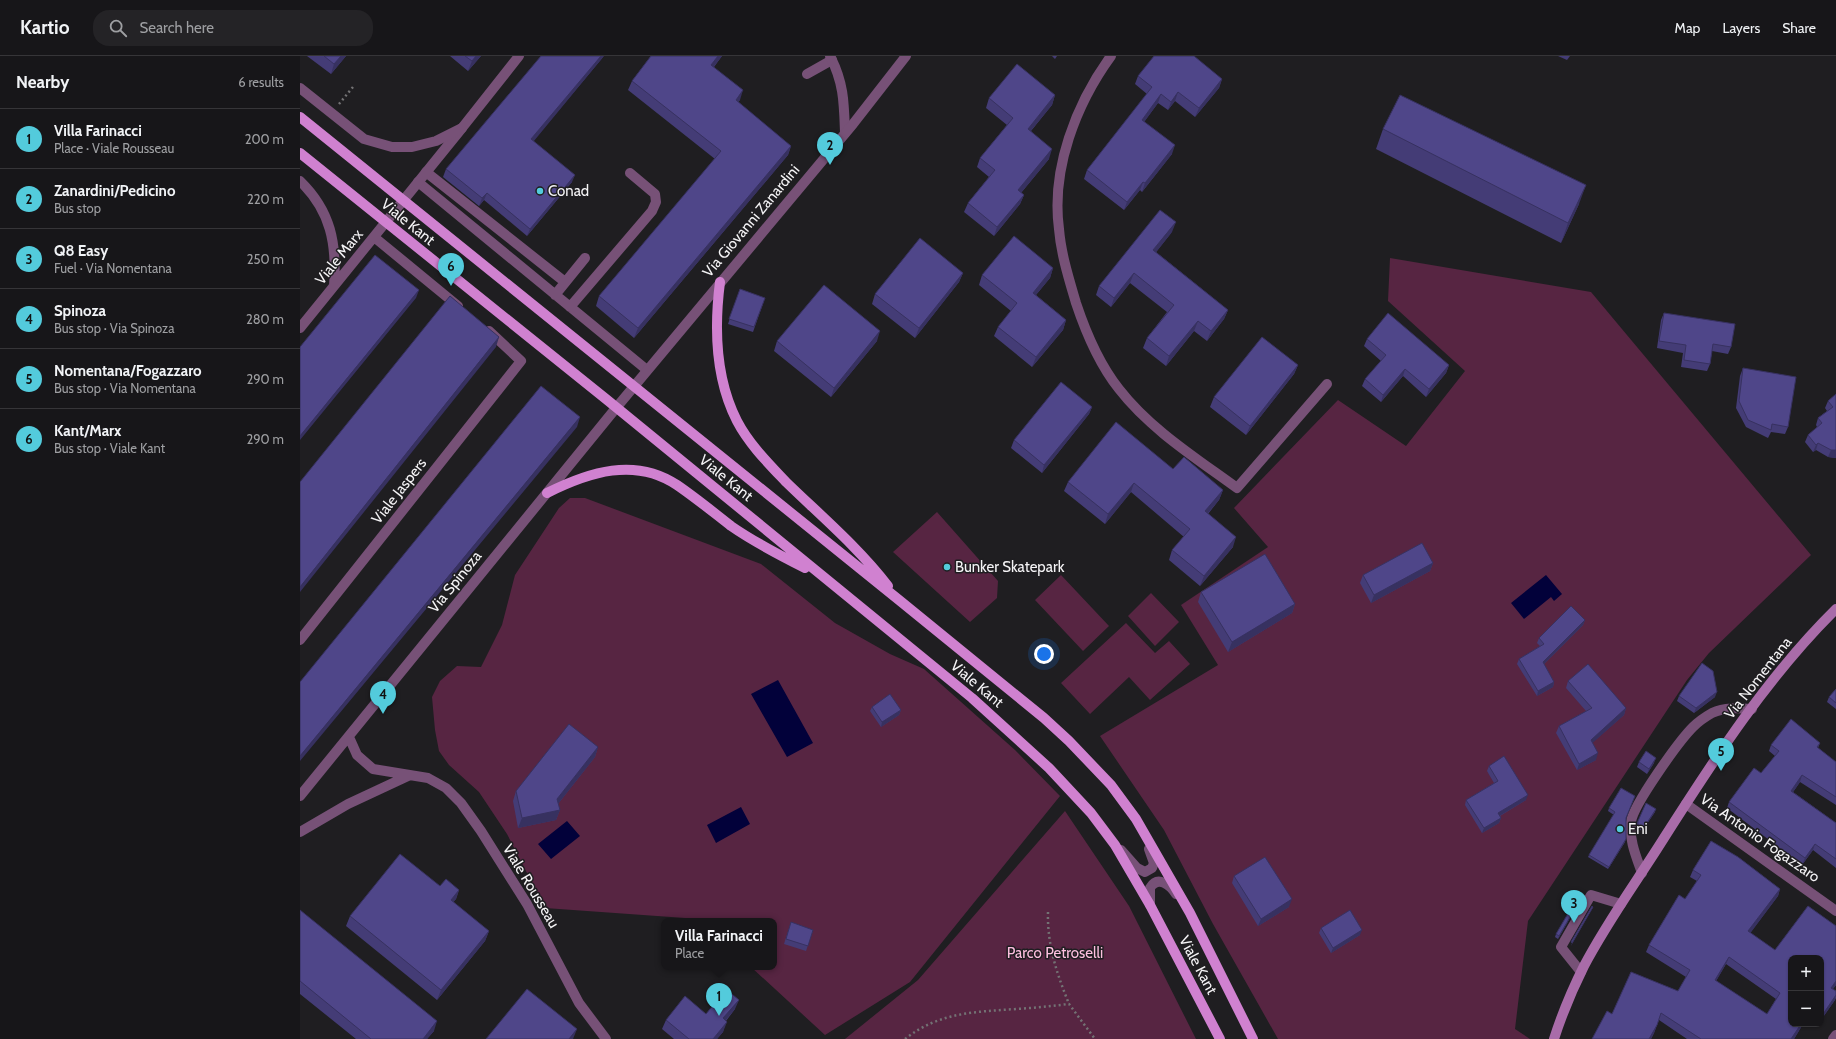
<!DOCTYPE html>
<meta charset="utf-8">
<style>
body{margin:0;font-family:Cabin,sans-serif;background:#242326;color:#f1f3f6}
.controls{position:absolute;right:12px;bottom:12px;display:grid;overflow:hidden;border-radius:8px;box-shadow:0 1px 3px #0004}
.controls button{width:36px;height:36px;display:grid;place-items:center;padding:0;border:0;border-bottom:1px solid #363538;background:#171619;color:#f1f3f6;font:20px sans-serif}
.you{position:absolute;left:744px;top:598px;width:14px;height:14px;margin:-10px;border:3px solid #fff;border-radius:50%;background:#1a73e8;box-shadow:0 0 0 6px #1a73e833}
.badge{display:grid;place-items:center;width:26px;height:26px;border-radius:50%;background:#53cbdc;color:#111;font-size:13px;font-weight:700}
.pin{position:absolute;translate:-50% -33px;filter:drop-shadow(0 1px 2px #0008)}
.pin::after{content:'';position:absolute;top:21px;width:14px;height:12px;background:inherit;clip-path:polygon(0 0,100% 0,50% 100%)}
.popup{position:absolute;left:361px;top:862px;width:116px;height:52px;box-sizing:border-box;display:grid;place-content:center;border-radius:8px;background:#171619;filter:drop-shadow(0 1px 3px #0005);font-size:13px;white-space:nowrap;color:#9e9fa2}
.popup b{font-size:15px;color:#f1f3f6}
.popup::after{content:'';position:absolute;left:50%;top:100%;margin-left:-8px;border:8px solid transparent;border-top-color:#171619}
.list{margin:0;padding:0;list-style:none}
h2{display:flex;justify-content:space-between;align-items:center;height:52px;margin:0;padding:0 16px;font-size:17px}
h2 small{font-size:13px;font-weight:400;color:#9e9fa2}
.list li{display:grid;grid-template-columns:26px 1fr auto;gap:12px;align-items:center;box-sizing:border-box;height:60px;padding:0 16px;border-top:1px solid #363538}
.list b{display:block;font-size:15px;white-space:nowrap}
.list p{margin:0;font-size:13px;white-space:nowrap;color:#9e9fa2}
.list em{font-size:13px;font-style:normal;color:#9e9fa2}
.icon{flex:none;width:22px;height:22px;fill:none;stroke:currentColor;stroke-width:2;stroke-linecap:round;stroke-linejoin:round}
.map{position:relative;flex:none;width:1536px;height:983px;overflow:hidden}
header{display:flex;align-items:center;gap:24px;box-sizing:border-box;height:56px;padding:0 20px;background:#171619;border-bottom:1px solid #363538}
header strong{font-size:19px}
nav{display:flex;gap:22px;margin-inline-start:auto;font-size:14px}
.search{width:280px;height:36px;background:#242326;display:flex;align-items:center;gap:10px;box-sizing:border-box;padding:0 14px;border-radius:16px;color:#9e9fa2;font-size:15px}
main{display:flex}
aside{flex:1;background:#171619}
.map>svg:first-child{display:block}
</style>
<header>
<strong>Kartio</strong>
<div class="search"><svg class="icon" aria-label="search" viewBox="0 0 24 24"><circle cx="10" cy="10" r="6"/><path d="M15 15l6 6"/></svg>Search here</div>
<nav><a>Map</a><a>Layers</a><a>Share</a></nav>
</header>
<main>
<aside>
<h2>Nearby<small>6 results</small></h2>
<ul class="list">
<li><span class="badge">1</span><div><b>Villa Farinacci</b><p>Place · Viale Rousseau</p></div><em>200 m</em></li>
<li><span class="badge">2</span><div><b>Zanardini/Pedicino</b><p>Bus stop</p></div><em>220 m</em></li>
<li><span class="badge">3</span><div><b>Q8 Easy</b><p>Fuel · Via Nomentana</p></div><em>250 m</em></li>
<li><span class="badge">4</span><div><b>Spinoza</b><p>Bus stop · Via Spinoza</p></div><em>280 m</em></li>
<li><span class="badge">5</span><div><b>Nomentana/Fogazzaro</b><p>Bus stop · Via Nomentana</p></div><em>290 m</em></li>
<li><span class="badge">6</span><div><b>Kant/Marx</b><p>Bus stop · Viale Kant</p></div><em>290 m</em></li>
</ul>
</aside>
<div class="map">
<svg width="1536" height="983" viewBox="0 0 1536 983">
<rect width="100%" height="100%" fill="#1f1e21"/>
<path fill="#572542" d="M1090,202L1291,236L1511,499L1409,597L1387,624L1228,865L1215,973L1230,983H978L913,868L864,774L800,680L918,609L881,549L968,491L934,452L1038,344L1106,390L1165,315L1088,245Z
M270,442H285L461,508L535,567L590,598L624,613L715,694L760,740L610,926L525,979L451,911H474V865H401L399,863L245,852L207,778L179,736L149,709L139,695L135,674L132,641L140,625L157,610L181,611L202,569L215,519L259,452Z
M637,456L698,525L697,542L670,566L593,496Z
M761,519L809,570L783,595L735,544Z
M851,537L879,566L855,590L828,560Z
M826,567L855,597L869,585L890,608L850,644L829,621L790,658L761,627Z
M765,755L829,850L896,983H545L618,924Z"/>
<path fill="#02013a" d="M1246,519L1262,538L1254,545L1251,541L1224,563L1211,547Z
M478,624L513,687L487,701L451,638Z
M441,751L450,768L416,787L407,769Z
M267,765L280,780L251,803L238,788Z"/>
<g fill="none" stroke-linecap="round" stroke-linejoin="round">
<path stroke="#737274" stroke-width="2.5" stroke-dasharray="2 3" stroke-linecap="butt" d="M39,48L53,31
M748,856C747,889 757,918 769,948
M605,983C639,956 675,956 716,953C734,952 751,950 769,948L795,983"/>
<path stroke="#775177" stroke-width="10" d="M507,18L532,4
M126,116L265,226
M118,126L347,314
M255,239L285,202
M270,251L352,155L356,146L355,138L330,117
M1342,817C1336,800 1329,784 1331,766C1333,749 1379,685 1393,671C1398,666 1405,661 1412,657C1425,651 1438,652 1452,653
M1281,916L1261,891L1291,839L1321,848"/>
<path stroke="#775177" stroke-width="10" d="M530,0C544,27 544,47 545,77
M811,0C776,48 751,113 759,173C761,198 769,223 776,247C786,277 799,308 819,333C850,373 896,402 937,432L1027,328
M0,125C31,155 37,188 34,230
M74,181L158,250
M0,272L162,72
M0,584L221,305L189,275
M49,681L57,699L73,713L128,722L146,732L161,747L181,775L227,848L279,947L306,983
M0,740L316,352
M1386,748L1536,855
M0,776L48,748L108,720
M821,794L837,812L845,816L852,812L854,807L849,793
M1533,983L1536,979"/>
<path stroke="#775177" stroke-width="10" d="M0,32L64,83L92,91H112L136,85L162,72L219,0
M316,352L553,68L606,0
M850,849V832C858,819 870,829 876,838"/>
<path stroke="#a96ca9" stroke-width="10" d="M1254,983C1262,958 1272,934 1284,910C1307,866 1337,825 1364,782C1415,702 1468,620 1536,553"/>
<path stroke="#d081d0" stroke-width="10" d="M0,61L599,544L744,662L769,685L811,729L836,763L890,857L953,983
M0,97L306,343L672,642L749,712L791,757L815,789L850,849L920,983
M420,226C414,273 415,322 437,365C449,388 468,407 486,426C521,460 558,491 588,530
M247,437C289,416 335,401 377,429C396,442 413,456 431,470C454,486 479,499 505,512"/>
</g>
<path fill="#443c76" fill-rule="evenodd" d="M7,0H46L31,18Z
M150,0H181L168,15Z
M304,0L233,85L272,126L227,180L184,144L179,150L143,121L146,113Z
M351,0H422L414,11L440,44L438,46L491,90L488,99L334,282L296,250L299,240L415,103L328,34L332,25Z
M752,0H757L755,3Z
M1258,0H1270L1267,4Z
M838,20L922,23L919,32L895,61L875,45L868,54L858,47L844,66L872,98L842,136L840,134L824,154L784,123L787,114L847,38L835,28Z
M755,39L752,49L731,75L749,103L721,137L724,139L720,148L694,180L664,156L668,147L689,121L677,111L680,102L707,69L686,52L689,42Z
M1083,73L1279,148L1261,187L1076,93Z
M872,176L856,196L928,254L924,263L907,285L894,275L866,310L843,292L847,282L867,256L830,227L811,251L796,239L799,230Z
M753,212L750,222L736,239L766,264L763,274L732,311L694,280L698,271L711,255L679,229L682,219Z
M663,217L659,226L615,282L572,248L575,238Z
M440,233L465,242L453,276L428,268Z
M1364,257L1431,291L1428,298L1412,295L1410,308L1407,315L1381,311L1383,297L1357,292L1361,264Z
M1067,283L1149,309L1146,317L1126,341L1103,320L1081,346L1062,330L1065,323L1081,305L1064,290Z
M477,285H577L531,341L474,295Z
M998,309L994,318L946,379L910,351L914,341Z
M1443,312L1488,371L1485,378L1471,376L1468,382L1446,371L1436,352L1440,320Z
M1536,338V402L1528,401L1516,394L1513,396L1505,386L1508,379L1517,371L1516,369L1518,362L1527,355L1525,352L1528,345Z
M792,351L789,358L742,417L711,392L714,384Z
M873,413L923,434L919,444L908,458L933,491L900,530L869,504L872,494L884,481L831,436L805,468L764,435L768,426Z
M1133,507L1130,515L1071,547L1060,527L1063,519Z
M901,536L995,548L992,557L928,596L898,546Z
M1285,564L1283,569L1244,608L1254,626L1253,631L1237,640L1217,608L1219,603L1240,590L1237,587L1239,582Z
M1268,625L1326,652L1324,659L1292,687L1296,704L1277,714L1256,677L1259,670L1286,655L1266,632Z
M1536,633V653L1527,646L1529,641Z
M1379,640L1415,641L1394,657L1377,645Z
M572,651L601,654L599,659L581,671L570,655Z
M1520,687L1518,692L1536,706V749L1500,726L1493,736L1536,767V812L1513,794L1502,809L1427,752L1429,746L1461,717L1475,700L1469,695L1471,689Z
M298,691L295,701L258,748L260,754L256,764L218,772L213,745L216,735Z
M1339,706L1354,707L1347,718L1337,711Z
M1189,710L1226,744L1200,760L1201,762L1199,767L1182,777L1165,749L1166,744L1194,727L1187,715Z
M1346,747L1355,756L1342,775L1337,772V767Z
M1309,752L1326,762L1325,786L1308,813L1288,801L1289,799L1314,759L1308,755Z
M1411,785L1438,801L1480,833L1478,840L1450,877L1475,894L1508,850L1536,870V929L1533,933L1536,935V942L1535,944L1521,964V902H1491V968H1503L1494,983H1387L1359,964L1354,977L1351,983H1292L1307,955L1312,958L1331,916L1378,935L1386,921L1346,896L1349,889L1379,839L1385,843L1397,825L1390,821L1393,814ZM1426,908L1476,943L1467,958L1416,925Z
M934,820L989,851L958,870L932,827Z
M140,830L159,834L156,843L153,846L189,875L185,885L137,944L46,870L50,860Z
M1280,844L1258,883L1255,881L1256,878Z
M0,854L134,975L127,983H56L0,938Z
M491,866L513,874L506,895L484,888Z
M1021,872L1060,879L1031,897L1019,877Z
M435,953L426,965L423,976L417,983H374L362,973L366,964Z
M1512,968H1518L1516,971Z"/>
<path fill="#373160" d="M41,0H46L31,18L34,8Z
M176,0H181L168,15L172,5Z
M301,0H304L229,91L231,83Z
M418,0H422L408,18L411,9Z
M922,23L919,32L895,61L899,52Z
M443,34L440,44L432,53L436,44Z
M878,36L875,45L868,54L871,46Z
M861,38L858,47L839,73L842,64Z
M755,39L752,49L724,83L728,73Z
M875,89L872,98L842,136L845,127Z
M491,90L488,99L334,282L338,272Z
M752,93L749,103L715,144L718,134Z
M275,119L272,126L227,180L230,173Z
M843,126L840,134L824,154L827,146Z
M1286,129L1279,148L1261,187L1268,167Z
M187,137L184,144L179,150L182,142Z
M724,139L720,148L694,180L697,171Z
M876,166L872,176L850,204L853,194Z
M753,212L750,222L729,247L733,237Z
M663,217L659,226L615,282L619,272Z
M834,217L830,227L811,251L814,242Z
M119,234L116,242L0,384V380Z
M928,254L924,263L907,285L911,275Z
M766,264L763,274L732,311L736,301Z
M898,265L894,275L866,310L869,300Z
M580,275L577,285L531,341L534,332Z
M199,281L196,291L0,536V531Z
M998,309L994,318L946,379L950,370Z
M1149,309L1146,317L1126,341L1129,333Z
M1105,313L1103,320L1081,346L1083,339Z
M792,351L789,358L742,417L744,409Z
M280,361L277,371L0,705V700Z
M1518,387L1516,394L1513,396L1516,389Z
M1531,394H1536V402L1528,401Z
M834,427L831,436L805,468L808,458Z
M923,434L919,444L901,465L905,455Z
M936,481L933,491L900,530L904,520Z
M1133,507L1130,515L1071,547L1074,539Z
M995,548L992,557L928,596L932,586Z
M1285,564L1283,569L1241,611L1243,606Z
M1254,626L1253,631L1237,640L1238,635Z
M1417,636L1415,641L1394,657L1396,652Z
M1326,652L1324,659L1288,691L1291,684Z
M601,654L599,659L581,671L582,666Z
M298,691L295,701L254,753L257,743Z
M1298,697L1296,704L1277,714L1279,708Z
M1356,702L1354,707L1347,718L1349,713Z
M1502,719L1500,726L1489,742L1491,735Z
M1228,739L1226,744L1196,762L1198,757Z
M1356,753L1355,756L1342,775L1343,773Z
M260,754L256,764L218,772L222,762Z
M1201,762L1199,767L1182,777L1184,772Z
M1326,783L1325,786L1308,813L1309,811Z
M1515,788L1513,794L1502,809L1505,802Z
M1480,833L1478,840L1446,883L1448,875Z
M159,834L156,843L147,854L151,844Z
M992,843L989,851L958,870L961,863Z
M1280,844L1279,846L1258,883L1259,880Z
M1293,851L1292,853L1271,890L1272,887Z
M1062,874L1060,879L1031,897L1033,892Z
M189,875L185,885L137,944L141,934Z
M1429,901L1426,908L1412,932L1415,924Z
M1536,925V929L1528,939L1531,932Z
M1536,939L1535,944L1521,964V961Z
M439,944L435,953L419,972L423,962Z
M137,965L134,975L127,983H123Z
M427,966L423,976L417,983H413Z
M1501,968H1503L1494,983H1491Z
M1357,969L1354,977L1351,983H1349Z
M277,973L273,983H269Z"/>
<path fill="#4f4689" stroke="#373160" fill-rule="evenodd" d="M24,0H41L34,8Z
M165,0H176L172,5Z
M241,0H301L231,83L275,119L230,173L187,137L182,142L146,113Z
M351,0H418L411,9L443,34L436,44L491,90L338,272L299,240L421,95L332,25Z
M854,0H894L922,23L899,52L878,36L871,46L861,38L842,64L875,89L845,127L843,126L827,146L787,114L852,31L838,20Z
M717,8L755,39L728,73L752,93L718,134L724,139L697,171L668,147L695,114L680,102L713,62L689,42Z
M1100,39L1286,129L1268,167L1083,73Z
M860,154L876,166L853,194L928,254L911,275L898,265L869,300L847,282L874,249L834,217L814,242L799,230Z
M714,180L753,212L733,237L766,264L736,301L698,271L717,247L682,219Z
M620,182L663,217L619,272L575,238Z
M75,199L119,234L0,380V291Z
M524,229L580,275L534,332L477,285Z
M440,233L465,242L454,271L429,263Z
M150,240L199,281L0,531V426Z
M1088,257L1149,309L1129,333L1105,313L1083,339L1065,323L1086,299L1067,283Z
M1364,257L1435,268L1431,291L1413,288L1410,308L1384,304L1386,289L1359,285Z
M962,281L998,309L950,370L914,341Z
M1443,312L1496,321L1488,371L1472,368L1471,374L1448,364L1439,345Z
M761,326L792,351L744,409L714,384Z
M241,330L280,361L0,700V626Z
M1536,338V394H1531L1518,387L1516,389L1508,379L1522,367L1518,362L1533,351L1528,345Z
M816,366L873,413L884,401L923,434L905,455L936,481L904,520L872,494L890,473L834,427L808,458L768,426Z
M1122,487L1133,507L1074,539L1063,519Z
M965,498L995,548L932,586L901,536Z
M1271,550L1285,564L1243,606L1254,626L1238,635L1219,603L1244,588L1239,582Z
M1402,607L1413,615L1417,636L1396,652L1379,640Z
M1288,608L1326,652L1291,684L1298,697L1279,708L1259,670L1292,652L1268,625Z
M1536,633V647L1529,641Z
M590,638L601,654L582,666L572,651Z
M1491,663L1520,687L1517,691L1536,706V741L1502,719L1491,735L1536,767V803L1515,788L1505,802L1429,746L1454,712L1461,717L1479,695L1471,689Z
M269,668L298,691L257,743L260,754L222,762L216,735Z
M1346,695L1356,702L1349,713L1339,706Z
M1204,700L1228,739L1198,757L1201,762L1184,772L1166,744L1198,725L1189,710Z
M1321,732L1335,740L1326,762V783L1309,811L1289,799L1315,756L1309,752Z
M1346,747L1356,753L1343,773L1338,769V765Z
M1411,785L1438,801L1480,833L1448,875L1475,894L1508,850L1536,870V925L1531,932L1536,935V939L1521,961V902H1491V968H1501L1491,983H1401L1361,957L1357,969L1349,983H1292L1307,955L1312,958L1331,916L1378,935L1390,914L1349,889L1379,839L1385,843L1401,819L1393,814ZM1429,901L1480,937L1467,958L1415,924Z
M100,798L140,830L146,823L159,834L151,844L189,875L141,934L50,860Z
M965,801L992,843L961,863L934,820Z
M1277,842L1280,844L1259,880L1256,878Z
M1292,850L1293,851L1272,887L1271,886Z
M0,854L137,965L123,983H71L0,925Z
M1050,854L1062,874L1033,892L1021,872Z
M491,866L513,874L508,890L486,883Z
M227,933L277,973L269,983H186Z
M426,933L439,944L423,962L427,966L413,983H389L366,964L385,940L406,958Z"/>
<g fill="#53cbdc" stroke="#1f1e21" stroke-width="1.5">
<circle cx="240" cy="135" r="4"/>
<circle cx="647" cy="511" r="4"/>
<circle cx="1320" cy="773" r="4"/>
</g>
<g text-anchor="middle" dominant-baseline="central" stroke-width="3" stroke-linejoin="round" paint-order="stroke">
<g font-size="15" fill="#f5f4f6" stroke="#1f1e21" text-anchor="start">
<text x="248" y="135">Conad</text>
<text x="655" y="511">Bunker Skatepark</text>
<text x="1328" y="773">Eni</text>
</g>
<g font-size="15" fill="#f5f4f6" stroke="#1f1e21">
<text transform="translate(451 165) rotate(-50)">Via Giovanni Zanardini</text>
<text transform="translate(108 166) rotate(39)">Viale Kant</text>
<text transform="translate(39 201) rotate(-51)">Viale Marx</text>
<text transform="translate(426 422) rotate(39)">Viale Kant</text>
<text transform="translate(99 435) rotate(-52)">Viale Jaspers</text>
<text transform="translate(155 526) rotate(-51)">Via Spinoza</text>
<text transform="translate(1458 622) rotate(-52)">Via Nomentana</text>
<text transform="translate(677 628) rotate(40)">Viale Kant</text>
<text transform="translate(1460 782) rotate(35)">Via Antonio Fogazzaro</text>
<text transform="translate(231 830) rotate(59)">Viale Rousseau</text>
<text transform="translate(898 909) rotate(62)">Viale Kant</text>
</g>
<g font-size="15" fill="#fdbfdf" stroke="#1f1e21">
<text x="755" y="897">Parco Petroselli</text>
</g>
</g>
</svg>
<div class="controls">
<button>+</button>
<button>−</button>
</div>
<div class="you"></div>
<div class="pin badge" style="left:419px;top:960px">1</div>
<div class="popup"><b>Villa Farinacci</b>Place</div>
<div class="pin badge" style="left:530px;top:109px">2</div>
<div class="pin badge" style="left:1274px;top:867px">3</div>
<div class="pin badge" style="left:83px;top:658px">4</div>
<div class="pin badge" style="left:1421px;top:715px">5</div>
<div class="pin badge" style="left:151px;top:230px">6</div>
</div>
</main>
